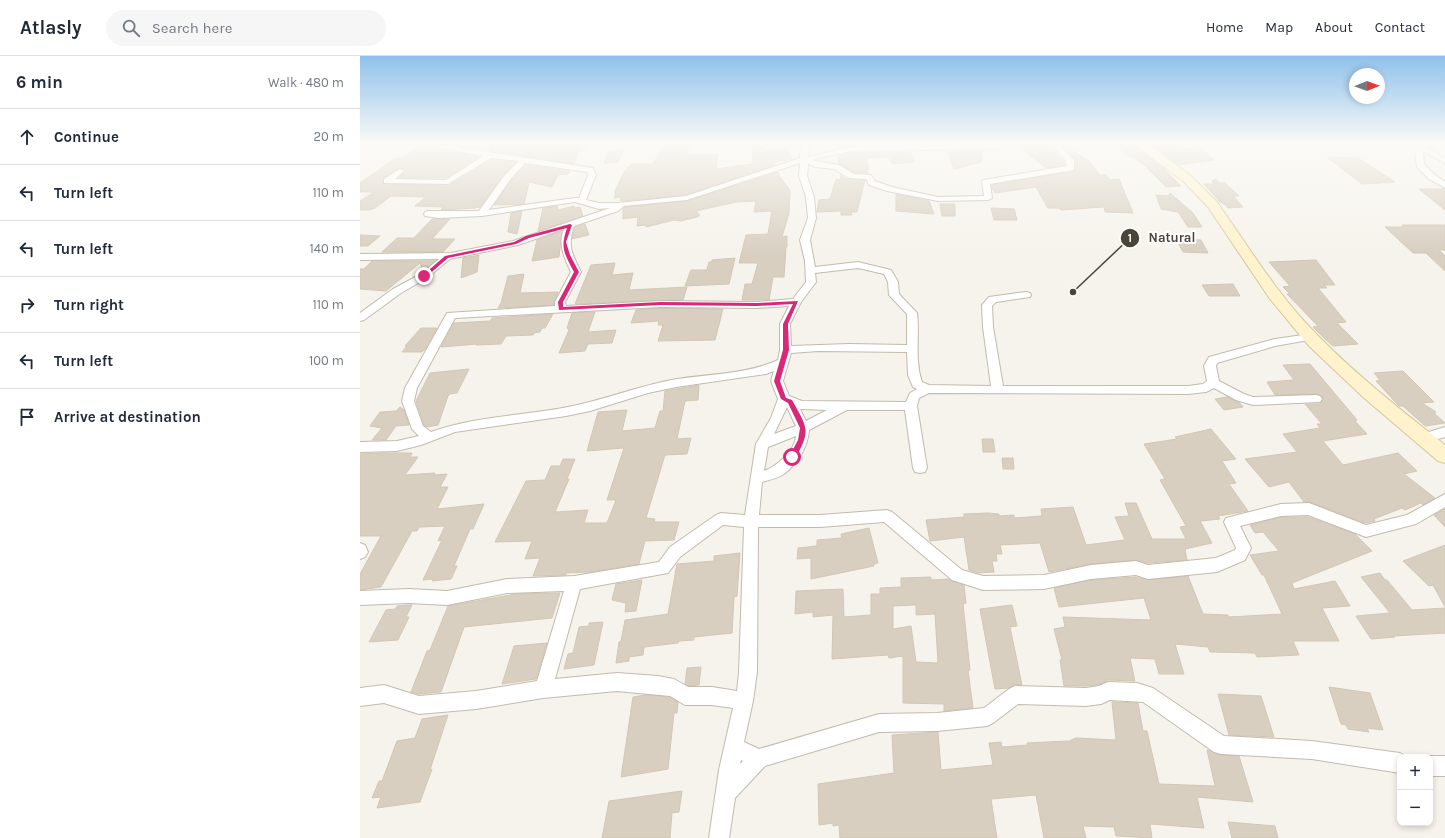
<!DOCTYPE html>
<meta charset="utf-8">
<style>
body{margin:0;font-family:Karla,sans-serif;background:#f6f6f7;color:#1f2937}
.controls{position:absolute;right:12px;bottom:12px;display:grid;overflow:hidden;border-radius:8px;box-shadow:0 2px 6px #0003}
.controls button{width:36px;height:36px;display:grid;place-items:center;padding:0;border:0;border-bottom:1px solid #e0e1e3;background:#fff;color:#1f2937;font:20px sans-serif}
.compass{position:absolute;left:989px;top:12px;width:36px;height:36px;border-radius:50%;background:#fff;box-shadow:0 2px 6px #0003;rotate:89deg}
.stop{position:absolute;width:12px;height:12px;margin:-9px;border:3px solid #db2777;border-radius:50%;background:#fff}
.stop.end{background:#db2777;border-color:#fff;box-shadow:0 1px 4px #0008}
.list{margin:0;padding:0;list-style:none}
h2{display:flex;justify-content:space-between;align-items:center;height:52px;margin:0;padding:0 16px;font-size:17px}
h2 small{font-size:13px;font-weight:400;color:#747a83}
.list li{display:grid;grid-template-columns:26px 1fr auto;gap:12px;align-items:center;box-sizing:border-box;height:56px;padding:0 16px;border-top:1px solid #e0e1e3}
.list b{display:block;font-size:15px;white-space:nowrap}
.list em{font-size:13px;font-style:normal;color:#747a83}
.icon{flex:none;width:22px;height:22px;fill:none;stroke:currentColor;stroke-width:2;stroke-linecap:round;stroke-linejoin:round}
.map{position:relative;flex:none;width:1085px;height:782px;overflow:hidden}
header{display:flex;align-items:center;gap:24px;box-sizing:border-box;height:56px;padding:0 20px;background:#fff;border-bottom:1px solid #e0e1e3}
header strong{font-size:19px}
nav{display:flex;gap:22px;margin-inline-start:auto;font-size:14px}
.search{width:280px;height:36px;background:#f6f6f7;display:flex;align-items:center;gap:10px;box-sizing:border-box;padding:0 14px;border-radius:22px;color:#747a83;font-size:15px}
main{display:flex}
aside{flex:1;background:#fff}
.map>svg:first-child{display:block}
</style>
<header>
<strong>Atlasly</strong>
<div class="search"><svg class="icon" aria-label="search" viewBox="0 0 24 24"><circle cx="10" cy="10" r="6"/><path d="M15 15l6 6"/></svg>Search here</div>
<nav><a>Home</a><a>Map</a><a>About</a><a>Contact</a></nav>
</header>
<main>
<aside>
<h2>6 min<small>Walk · 480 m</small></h2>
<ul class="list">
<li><svg class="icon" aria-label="ahead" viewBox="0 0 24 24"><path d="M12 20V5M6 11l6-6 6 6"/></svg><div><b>Continue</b></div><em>20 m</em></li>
<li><svg class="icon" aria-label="left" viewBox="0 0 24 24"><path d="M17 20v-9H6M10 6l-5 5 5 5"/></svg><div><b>Turn left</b></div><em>110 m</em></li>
<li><svg class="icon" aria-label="left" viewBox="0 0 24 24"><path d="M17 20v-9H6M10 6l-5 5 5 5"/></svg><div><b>Turn left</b></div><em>140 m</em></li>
<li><svg class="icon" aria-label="right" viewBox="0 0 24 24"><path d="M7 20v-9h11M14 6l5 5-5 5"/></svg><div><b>Turn right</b></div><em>110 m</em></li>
<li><svg class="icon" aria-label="left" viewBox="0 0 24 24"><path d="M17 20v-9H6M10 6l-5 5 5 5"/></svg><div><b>Turn left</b></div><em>100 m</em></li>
<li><svg class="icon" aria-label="arrive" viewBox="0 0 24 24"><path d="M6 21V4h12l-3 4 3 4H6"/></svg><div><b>Arrive at destination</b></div></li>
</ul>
</aside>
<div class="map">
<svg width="1085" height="782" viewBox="0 0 1085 782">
<rect width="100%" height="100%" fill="#f6f3ec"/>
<path fill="#d8cfc1" stroke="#d3c7b4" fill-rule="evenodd" d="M130,88H230L218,97L214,108L130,95Z
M307,88L332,89L325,99L358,98L356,113L392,108L393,91L406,90L405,95L428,93L432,103L414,106L415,109L326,139L263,145L260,144L261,141L254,142L256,137H255V135L264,116L271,108H292Z
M477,88H547L491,90L478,93Z
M677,88H686L695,94L705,109L686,112L660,92Z
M755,88H773L803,112L821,130L806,131L785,110L773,101H770Z
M790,88H810L818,93L840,92L854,104L819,109Z
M58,92H74L119,101L86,122H39L45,115L39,112L23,122V128L88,130L131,104L156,106L143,119L120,151L115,152L81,154L83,151L55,150L66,141L31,140L15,152L9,154H0V145L14,136H0V127L34,103L43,101Z
M708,92L729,105L740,119H746L750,124L759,123L773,157L745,156L744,151L701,154L699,152H688L676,131L635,137L632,132V129L714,115L716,104L705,93Z
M263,94L258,106L244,107L249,95Z
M622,95L621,106L594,113L588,96Z
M491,96H550L554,106L532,108L529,101L506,102L509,113H507L508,117H494L479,108L478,99Z
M967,101L998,102L1035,126L1002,128Z
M166,109L210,115L208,118L198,119L192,131L169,126L164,148L134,149L151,125Z
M418,116L420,121L430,134L429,157L422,181L427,180V191H426L424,221H413L409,244H382L385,228H392L398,207H379L386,179L408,178L412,155L394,156L396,145L376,146L336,155L340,159L337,161L321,165L314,164L286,171V169L277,170L278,161L263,163V153L265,151L327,145Z
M480,119L489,124H505L497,156H491L492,159H481V155L457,156L459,144L470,143L476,123L481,124Z
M856,123L860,127H865L879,140H873L883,151L868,152L866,149L860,146L844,128H854L852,125Z
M1059,133H1085V154Z
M810,137L833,157L842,171H828L818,156L801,153L796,139L808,140Z
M536,138L569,145L574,158L536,155Z
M580,148H595V160H582Z
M197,150L198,154L214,150L215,152L220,151L223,160L178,175L183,152Z
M631,152L654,153L657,164H634Z
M162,155L157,178L148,176L151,157Z
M72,163H90L72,183H95L83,196H22L37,182H54Z
M225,168L229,179L212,183L215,171Z
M1042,169H1085V194H1079L1085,200V215L1066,197H1053L1025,171H1043Z
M202,175L199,201L172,205L177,184Z
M0,179L20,180L8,190H0Z
M816,183L841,184L848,197L823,196Z
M119,199L117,216L101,222L103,202Z
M375,202L369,228L325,230L331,214H347L349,206H352V204Z
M956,204L975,229H964L967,232H958L986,266L977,267L998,288L973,290L964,282L953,271L958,270L927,238H930L923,231L930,230L909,206Z
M12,205H75L63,215L60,207L26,235L0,233V213H4Z
M255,207L252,219L273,217L269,234L327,231L323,244L215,248L231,209Z
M164,218L160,237L198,236L194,249L138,252L141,247L148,220Z
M873,228L880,240H849L842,229Z
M300,252L363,253L355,284L298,285L303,269H298L299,265L271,267L276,254Z
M235,256L228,276L256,274L252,287L228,288L225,295L199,297L209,274L207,272L212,257Z
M193,258L185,272H182L180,276L174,277L173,279L146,280L141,288L116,289L117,288L81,291L94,267L130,265L132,262Z
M61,272H77L65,293L62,296H42L47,290H45Z
M950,308L997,364L995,365L1007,378L963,385L983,409L1038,397L1057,415L1044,418L1075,442L1063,449L1061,447L1045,454L1042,452L1014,463L1015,465L1005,467L950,446H944L929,426L909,431L885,403L937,396L923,378L960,372L957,368H962L945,348H960L963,342L960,339L956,338L915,339L907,326L934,324L923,309Z
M109,313L97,337L90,338L88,340L78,369L66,371L64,369L56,345L70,317Z
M1043,315L1074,346L1062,347L1076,356L1074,357L1085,367L1065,370L1043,350H1039L1016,325L1020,324L1014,317Z
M339,329L338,344L325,345L317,383L331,382L327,398L305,399L286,462L295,463L294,466H319L314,484L285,485L279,508L230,516L206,517V519L173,520L180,502L165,503L172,485L135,486L166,425L185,424L191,410H200L203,403H215L207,423H209L195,456L228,454L224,467H247L256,444H247L264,392L227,395L238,356L267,354L262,375L295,372L300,355H303L305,335Z
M867,341L879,346L883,351L864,354L855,343Z
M40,351L44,354L49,369L36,370L26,384H12L22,372L10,370L20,356L36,355Z
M851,373L876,403L862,405L876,427L869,428L888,455L858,460L860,463L840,465L852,487L825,493L827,504L788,507L776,504L731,508L689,516L680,487L640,489L642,498H636L637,505H632L634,516L618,517L609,514L604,481L570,485L566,464L604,461V458L628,457L639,458V460L654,459V462L682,460L681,453L713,451L726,489L765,484L755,461L769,460L765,447H776L792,483H826L820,471L826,470L800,424L805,423L784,388L817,383L815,381Z
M622,383H633L635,396H623Z
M23,397H52L50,401H58L45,419L75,417L74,419L87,418L80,431H88L77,453L124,448L113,473H110L94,510H97L91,523L72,525L74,523L63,524L82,484L78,485L85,470L59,471L57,475H52L21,531L0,534V518L21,480H0V398Z
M642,402H653L654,413H643Z
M1085,453V471L1074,459Z
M921,461H948L995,478L1012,495L932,527L934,533L975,525L990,550L962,552L979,585H933L939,599L897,601L895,597L850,596L848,591L815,588L824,618H799L795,603L770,602L775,625L748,624L739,629L726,630H704L700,604H702L694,573L705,571L703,561L791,564L784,542L699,551L694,532L731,524L776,521L788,524L828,520L843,558L868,559V561L922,558L904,519H902L890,499L919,495L903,476L895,477L890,469Z
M509,472L518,507L514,508V510L451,523V502L437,503L438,492L457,490V484L482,482L481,478Z
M1085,489V551L1073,529L1069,530L1043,505Z
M380,497L377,540L374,541L372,577L334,581V584L319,585L318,587L284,591L283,599L269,601V605L256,607L259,586L261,585L265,564L308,558L317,508L354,505V500Z
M1020,517L1025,524H1027L1052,554L1085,552V577L1034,580L1035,581L1011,583L996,560L1030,557L1001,521Z
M571,521V524L589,523L604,529L606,547L603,548L610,614L608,615L613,652L584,655V648L543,647V600L529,602L528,599L472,603L473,559L453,561V556L435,558L436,535L483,533L484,561L511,559V538H520V532L541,531V522ZM556,549V559L575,558L578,607L556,606L551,570L533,573V550Z
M282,524L276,555L265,556L266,547L252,544L256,528Z
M200,537L192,562L104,571L81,636L59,638L51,636L67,595L70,594L88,550L156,538Z
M52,549L46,561H49L38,584L9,586L26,554L36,553L37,550Z
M652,549L657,570L650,571L662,629L655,628L649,632L635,633L620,553Z
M243,566L234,609L204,613L208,598L213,597L219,571L229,570V567Z
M187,587L176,623L142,628L154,590Z
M341,611L339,629L328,630L325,628L327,612Z
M969,631L1010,637L1023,674L1007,672L1009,676L988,673L986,669L981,668Z
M858,638L901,640L914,681L869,679Z
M285,639L310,641L318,646L317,657H314L308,713L261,721L273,641Z
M752,646L778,647L783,675H787L799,728L855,730L847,694H848L861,699L879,700L893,746L837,741L844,772L790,768L792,782L756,780L754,771L723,770L726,782H684L676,739L631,743L637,782H480L479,769L473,770V767L459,769L458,728L534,717L532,679L578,676L581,714L633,709L629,687L641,686L642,691L668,689L667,687L709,685L716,682L756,684Z
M88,659L70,714L72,713L60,746L17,752L21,741L12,742L19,725H22L37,685L55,682L62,663Z
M322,735L319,756L312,757L310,782H242L249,745Z
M868,766L915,770L918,782H872Z"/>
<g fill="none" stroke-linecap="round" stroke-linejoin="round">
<g stroke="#c2bbae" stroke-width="2">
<path id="minor" d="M59,88H77L233,112L236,119L226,144L239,147H258L326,140L440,102L441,88H449L448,101L491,91L657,88L633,93L491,95L451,104L479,109L494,118L511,119L515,125L532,131L578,141L624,140L622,126L623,124L707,110C706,101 697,97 694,88H701L702,92L714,104V114L630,128L632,142L628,144L578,145L527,135L509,129L506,123L489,122L474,113L456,111L448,108L447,120L454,141L456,162L450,184L455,211L498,206L531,214L538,226L539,238L557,257C560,280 554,303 562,326L569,329L631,330L623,271L622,249L629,241L666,236L670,237L671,239L670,241L636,246L632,250L633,271L643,330H828L843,328L847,325L844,310L849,301L915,283L950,278L954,279L955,281L954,283L915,290L857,307L856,310L859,325L884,338L893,341L956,339L960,340L962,343L960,346L893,349L876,344L854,332L846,336L828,338L569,337L559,342L557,350L567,412L565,416L560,417L555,416L553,412L545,354H487L449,374C448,391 437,408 424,418C418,422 409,424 402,426L399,459H460L527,454L532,456L602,514L623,520L684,519L731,509L776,505L788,509L856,502L875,494L876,492L864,466L866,462L921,448L949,447L1006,469L1047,459L1085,438V451L1056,468L1006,481L948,459L921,460L880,470L891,492L885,504L857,516L788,523L776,519L731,523L684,533L623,534L592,524L524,466L460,471H398L397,616L393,645L384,686L399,693L519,658L577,657L624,652L649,633L655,630L726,632L739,630L748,626L777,627L793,632L864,680L952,685L1040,697L1047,701H1040V717L952,703L861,698L854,696L783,646L750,644L741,648L726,650L658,648L633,667L627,670L577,675L519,676L405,710L375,742L369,782H349L359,714L373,652L352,649H325L310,640L257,635L183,642L116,653L59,658L24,647L0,650V632L24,629L59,640L116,635L177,625L204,535L147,537L87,549L49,547L0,549V535L49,533L87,535L147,523L214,520L299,506L310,491L356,459L361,457L385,459L396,388L411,362L418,343L411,325L414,315L406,318L316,331L288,337L230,355L206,360L95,376L61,389L37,395L0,396V386L37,385L59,380L52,373L42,345L45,332L87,257L195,250V246L211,216C204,201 198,189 204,173L158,189L90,203L67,222L41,237L4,264L0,265V257L33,233L61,218L79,203L0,204V198L91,197L153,185L250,152L239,153L215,146L122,160L78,162L65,160L64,158L65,156L68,155H119L144,120L159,105L131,102L88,128L24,127V123L40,113L44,115L35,123L86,124L123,100ZM165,107L227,116L228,119L219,142H215L129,154L150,124ZM440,107L439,120L446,141L448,162L440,184L445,205L446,226L433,243L397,246L300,245L206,250L205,246L221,216C212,198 207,190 214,170L258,155L264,150L327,144ZM498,212L524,218L528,226L529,239L547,258V289L489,288L431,290L430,268L441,246L456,226L455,217ZM429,250L420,268V294L418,304C388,318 349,318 317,323C280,329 245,344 208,351C162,360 115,360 71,376L63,370L54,345L57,332L95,262L300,251L397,252ZM458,295L547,296L548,319L553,331L557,333L550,337L546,346L442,345L429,340L423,325L431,297ZM427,351L436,370L414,378ZM440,353H442L467,354L446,365ZM436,380C435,395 417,410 404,415L408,391ZM363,469L384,471L379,616L377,635L352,631H328L314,623L298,620L257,617L195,623L220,533L308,517L320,501ZM381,704L383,705L380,708Z
M1054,88H1073L1066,91L1085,102V107L1063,95L1064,108L1075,119L1085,126V132L1069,123L1057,111Z
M1085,371V381L1064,387L1059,385L1058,382L1059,379Z
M0,487L5,489L8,496L5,501L0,503Z
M1070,700H1085V720H1070V701H1069Z"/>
</g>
<g stroke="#d6c79b" stroke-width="2">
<path id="secondary" d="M774,88H787L803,99L832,121L857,146C885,186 911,228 943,264C986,311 1036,350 1085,389V407L1078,405L1003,341L949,290L910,243L848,151L824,126Z"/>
</g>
<use href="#minor" fill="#fff" fill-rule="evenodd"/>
<use href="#secondary" fill="#fff3cd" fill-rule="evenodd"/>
</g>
<linearGradient id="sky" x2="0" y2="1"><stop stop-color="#8fc1ec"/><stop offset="0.44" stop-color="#fbfaf6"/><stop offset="1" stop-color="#fbfaf6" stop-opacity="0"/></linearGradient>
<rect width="1085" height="198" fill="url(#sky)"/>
<path fill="#db2777" d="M210,168L212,169L206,186L210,199L219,216L203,246V251L300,246L397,247L438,245L428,268L429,294L420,325L426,342L432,344C448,373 451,374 435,403L432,404L429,401L438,384L440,372L428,347L421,343L414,325L423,294V268L433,248L397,250L300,249L199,254L198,246L214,216C204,197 200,192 207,172L169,182L156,188L88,202L66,221L62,220L85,200L154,186L166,180Z"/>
<path fill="none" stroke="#4b4439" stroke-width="1.5" d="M713 236L770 182"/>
<g fill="#4b4439" stroke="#fff" stroke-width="1.5">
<circle cx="713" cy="236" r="4"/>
<circle cx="770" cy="182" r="10"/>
</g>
<g font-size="12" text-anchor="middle" font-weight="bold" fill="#fff">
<text x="770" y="186">1</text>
</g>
<g font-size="13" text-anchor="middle" font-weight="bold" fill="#4b4439" stroke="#fff" stroke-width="4" stroke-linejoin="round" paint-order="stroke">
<text x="812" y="186">Natural</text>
</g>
</svg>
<div class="controls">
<button>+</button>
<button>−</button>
</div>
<svg class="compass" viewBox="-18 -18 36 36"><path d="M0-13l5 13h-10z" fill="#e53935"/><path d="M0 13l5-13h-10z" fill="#747a83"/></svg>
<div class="stop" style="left:432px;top:401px"></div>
<div class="stop end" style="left:64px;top:220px"></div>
</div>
</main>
